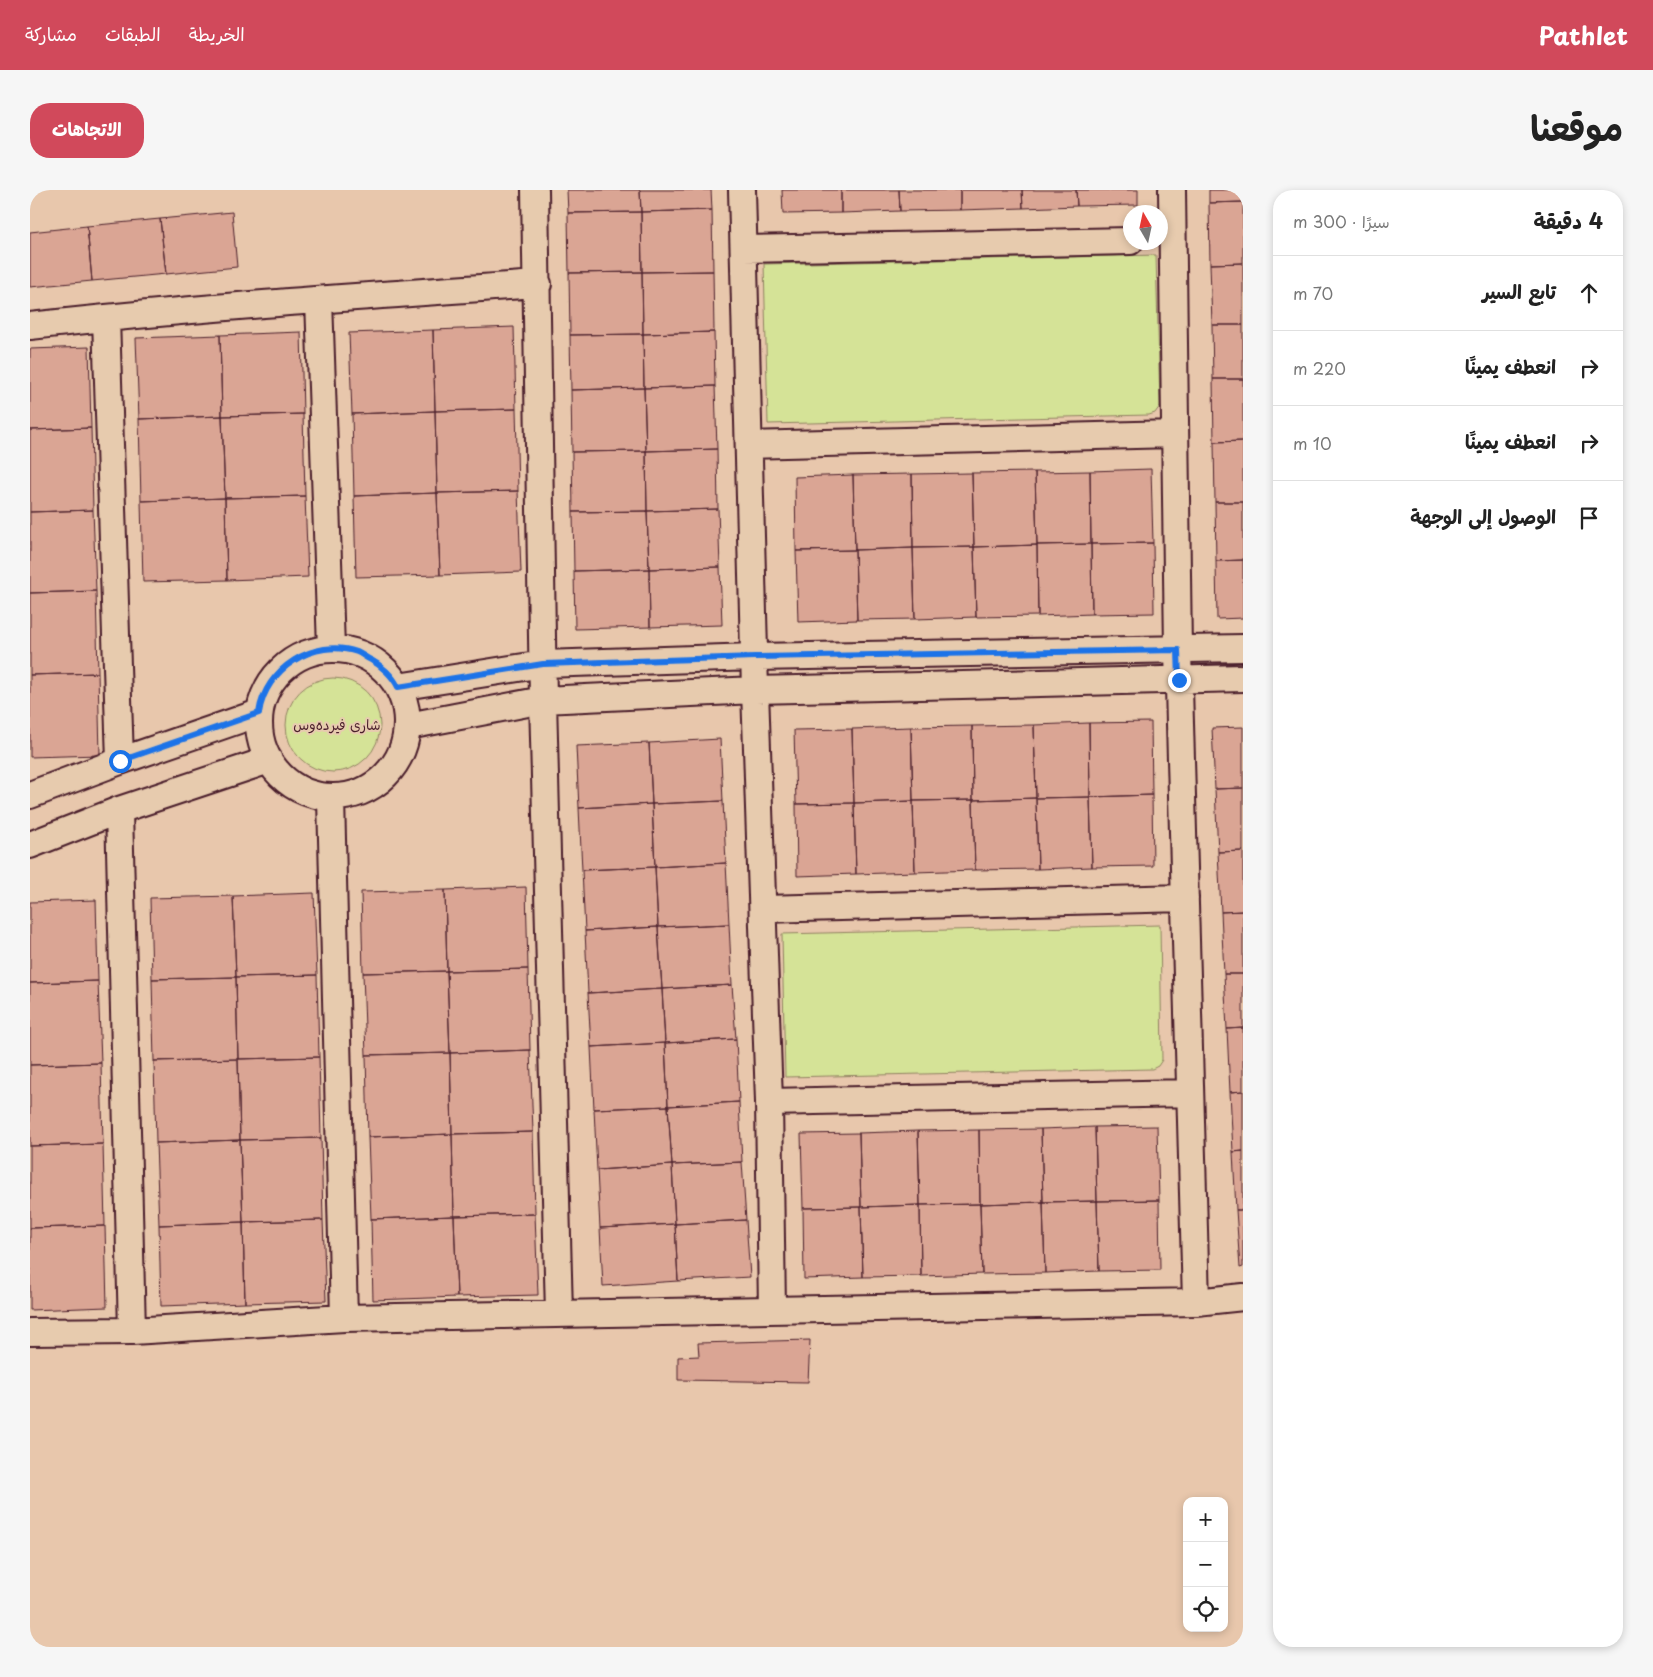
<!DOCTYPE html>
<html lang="ar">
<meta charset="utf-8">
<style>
body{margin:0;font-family:"Playpen Sans","Playpen Sans Arabic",sans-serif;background:#f6f6f6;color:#222;direction:rtl}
.controls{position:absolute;right:15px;bottom:15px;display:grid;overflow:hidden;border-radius:10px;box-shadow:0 2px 8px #0003}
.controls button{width:45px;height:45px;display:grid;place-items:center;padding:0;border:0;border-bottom:1px solid #e0e0e0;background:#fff;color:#222;font:25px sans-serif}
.compass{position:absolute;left:1093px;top:15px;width:45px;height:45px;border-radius:50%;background:#fff;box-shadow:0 2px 8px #0003;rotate:351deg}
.stop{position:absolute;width:15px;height:15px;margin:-11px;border:4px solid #1a73e8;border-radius:50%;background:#fff}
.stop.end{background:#1a73e8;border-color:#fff;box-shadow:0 1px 5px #0008}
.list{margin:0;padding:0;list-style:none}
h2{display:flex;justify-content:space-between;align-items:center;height:65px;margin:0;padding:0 20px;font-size:21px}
h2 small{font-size:16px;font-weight:400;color:#767676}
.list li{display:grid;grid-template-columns:32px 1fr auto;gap:15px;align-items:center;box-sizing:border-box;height:75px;padding:0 20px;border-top:1px solid #e0e0e0}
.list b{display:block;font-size:19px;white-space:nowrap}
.list em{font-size:16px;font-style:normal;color:#767676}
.icon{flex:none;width:28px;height:28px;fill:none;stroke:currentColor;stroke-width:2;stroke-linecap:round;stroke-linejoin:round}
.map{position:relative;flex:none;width:1213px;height:1457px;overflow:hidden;direction:ltr;border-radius:20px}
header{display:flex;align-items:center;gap:30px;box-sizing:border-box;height:70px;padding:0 25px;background:#d1495b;color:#fff}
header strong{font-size:24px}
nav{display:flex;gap:28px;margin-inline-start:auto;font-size:18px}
.intro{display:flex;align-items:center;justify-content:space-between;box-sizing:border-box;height:120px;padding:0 30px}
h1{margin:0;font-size:35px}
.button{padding:12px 22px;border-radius:20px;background:#d1495b;color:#fff;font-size:18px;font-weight:700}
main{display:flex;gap:30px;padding:0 30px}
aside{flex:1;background:#fff;border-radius:20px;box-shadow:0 2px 8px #0003}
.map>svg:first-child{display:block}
</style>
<header>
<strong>Pathlet</strong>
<nav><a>الخريطة</a><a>الطبقات</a><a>مشاركة</a></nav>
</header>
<div class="intro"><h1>موقعنا</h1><a class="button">الاتجاهات</a></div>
<main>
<aside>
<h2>4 دقيقة<small>سيرًا · 300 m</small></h2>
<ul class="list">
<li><svg class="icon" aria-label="ahead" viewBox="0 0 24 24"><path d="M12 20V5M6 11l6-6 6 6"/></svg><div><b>تابع السير</b></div><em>70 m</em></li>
<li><svg class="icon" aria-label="right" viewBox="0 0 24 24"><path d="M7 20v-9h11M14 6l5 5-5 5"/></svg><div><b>انعطف يمينًا</b></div><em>220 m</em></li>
<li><svg class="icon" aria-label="right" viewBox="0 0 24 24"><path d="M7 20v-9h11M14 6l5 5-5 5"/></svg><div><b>انعطف يمينًا</b></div><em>10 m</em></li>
<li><svg class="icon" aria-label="arrive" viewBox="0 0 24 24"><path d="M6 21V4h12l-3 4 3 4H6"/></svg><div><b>الوصول إلى الوجهة</b></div></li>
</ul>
</aside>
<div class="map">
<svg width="1213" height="1457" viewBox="0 0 1213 1457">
<rect width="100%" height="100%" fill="#e8c7ac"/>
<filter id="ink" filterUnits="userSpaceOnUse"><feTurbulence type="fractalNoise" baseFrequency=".02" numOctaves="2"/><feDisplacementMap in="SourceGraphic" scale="10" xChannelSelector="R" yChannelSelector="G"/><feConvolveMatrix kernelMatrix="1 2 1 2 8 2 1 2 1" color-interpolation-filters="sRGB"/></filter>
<g filter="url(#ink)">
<path fill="#d5e397" stroke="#908161" d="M1126,65L1130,216L1125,223L1119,225L738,234L734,74Z
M256 535a47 47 0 1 1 94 0a47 47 0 1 1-94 0Z
M1130,735L1132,870L1128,876L1122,879L755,887L752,744Z"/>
<path fill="#daa594" stroke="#4a1f2b" d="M537,0H610L611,22L538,23Z
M610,0H681L682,20L611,22Z
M752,0H811V23L753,24Z
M811,0H869L870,21L811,23Z
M869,0H930V20L870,21Z
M930,0H992L993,18L930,20Z
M992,0H1046L1047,16L993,18Z
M1046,0H1108V15L1047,16Z
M1179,0H1213V12L1179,13Z
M1213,12V73L1180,74L1179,13Z
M682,20L683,81L612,82L611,22Z
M202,22L207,77L136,84L130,29Z
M611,22L612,82L539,83L538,23Z
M130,29L136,84L62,91L57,36Z
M57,36L62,91L0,97V42Z
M1213,73V135H1182L1180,74Z
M683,81L684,142L613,144L612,82Z
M612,82L613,144L540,145L539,83Z
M1182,135H1213V189H1183Z
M484,137L486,219L405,221L403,140Z
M403,140L405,221L322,224L319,143Z
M271,142L273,224L192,226L190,145Z
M684,142L685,196L614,198L613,144Z
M613,144L614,198L541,200L540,145Z
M190,145L192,226L109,229L106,148Z
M59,157L61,238L0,240V159Z
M1183,189H1213V251L1184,252Z
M685,196L687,259L616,261L614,198Z
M614,198L616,261L542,262L541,200Z
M486,219L488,301L407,303L405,221Z
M405,221L407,303L324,306L322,224Z
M273,224L275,306L195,308L192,226Z
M192,226L195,308L111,311L109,229Z
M61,238L63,320L0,322V240Z
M1213,251V312H1185L1184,252Z
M687,259L688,319L617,321L616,261Z
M616,261L617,321L543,322L542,262Z
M1121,279L1123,353L1061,354L1060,281Z
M1060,281L1061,354L1007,355L1005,282Z
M1005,282L1007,355L944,357L942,283Z
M942,283L944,357L883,358L882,284Z
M882,284L883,358L825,360L823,285Z
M823,285L825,360L766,361L765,287Z
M488,301L491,382L410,385L407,303Z
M407,303L410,385L326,387L324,306Z
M275,306L278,387L197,390L195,308Z
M195,308L197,390L113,392L111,311Z
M1185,312H1213V370L1186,371Z
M688,319L690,377L619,379L617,321Z
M63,320L66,401L0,403V322Z
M617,321L619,379L544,381L543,322Z
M1123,353L1124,423L1062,424L1061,354Z
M1061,354L1062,424L1008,426L1007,355Z
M1007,355L1008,426L946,427L944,357Z
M944,357L946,427L885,429L883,358Z
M883,358L885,429L827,430L825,360Z
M825,360L827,430L768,432L766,361Z
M1213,370V428L1187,429L1186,371Z
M690,377L692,435L620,437L619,379Z
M619,379L620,437L545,439L544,381Z
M66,401L68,483L0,485V403Z
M68,483L70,565L0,567V485Z
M1121,532L1122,605L1060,607L1059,533Z
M1059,533L1060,607L1006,608L1004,535Z
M1004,535L1006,608L943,610L942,536Z
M942,536L943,610L883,611L881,537Z
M881,537L883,611L824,613L822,539Z
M1213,537V598L1185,599L1182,538Z
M822,539L824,613L766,614L764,540Z
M690,549L693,611L622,614L619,553Z
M619,553L622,614L549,618L546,556Z
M1213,598V661L1188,662L1185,599Z
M1122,605L1123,676L1062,677L1060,607Z
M1060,607L1062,677L1008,679L1006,608Z
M1006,608L1008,679L945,680L943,610Z
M943,610L945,680L885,682L883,611Z
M693,611L696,673L625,677L622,614Z
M883,611L885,682L826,684L824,613Z
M824,613L826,684L767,686L766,614Z
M622,614L625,677L552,680L549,618Z
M1213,661V721L1191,722L1188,662Z
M696,673L699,734L628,737L625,677Z
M625,677L628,737L555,741L552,680Z
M496,697L498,779L417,781L415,700Z
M415,700L417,781L333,783L331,702Z
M284,703L287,785L206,787L203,706Z
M203,706L206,787L122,789L120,708Z
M66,710L68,791L0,793V712Z
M1213,721V784H1194L1191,722Z
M699,734L702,795L632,799L628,737Z
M628,737L632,799L558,803L555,741Z
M498,779L500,860L420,863L417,781Z
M417,781L420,863L336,865L333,783Z
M1194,784H1213V838L1197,839Z
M287,785L289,867L208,869L206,787Z
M206,787L208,869L124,871L122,789Z
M68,791L71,873L0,875V793Z
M702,795L706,849L635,853L632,799Z
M632,799L635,853L561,857L558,803Z
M1213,838V901L1200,902L1197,839Z
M706,849L709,912L638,916L635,853Z
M635,853L638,916L564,919L561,857Z
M500,860L503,942L422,944L420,863Z
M420,863L422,944L338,947L336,865Z
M289,867L291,948L210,950L208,869Z
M208,869L210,950L126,953L124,871Z
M71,873L73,954L0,956V875Z
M1213,901V961L1203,962L1200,902Z
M709,912L712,972L642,975L638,916Z
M638,916L642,975L567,980L564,919Z
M1127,936L1129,1010L1067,1011L1065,937Z
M1065,937L1067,1011L1013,1012L1011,939Z
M1011,939L1013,1012L950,1014L949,940Z
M949,940L950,1014L890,1015L888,941Z
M888,941L890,1015L831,1017L829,943Z
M503,942L505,1024L424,1026L422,944Z
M829,943L831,1017L773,1018L771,944Z
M422,944L424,1026L341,1029L338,947Z
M291,948L293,1030L213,1032L210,950Z
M210,950L213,1032L129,1035L126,953Z
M73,954L75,1036L0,1038V956Z
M1213,961V1020H1206L1203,962Z
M712,972L716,1030L645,1034L642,975Z
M642,975L645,1034L570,1038L567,980Z
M1129,1010L1130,1080L1069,1081L1067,1011Z
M1067,1011L1069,1081L1015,1083L1013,1012Z
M1013,1012L1015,1083L952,1084L950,1014Z
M950,1014L952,1084L891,1086L890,1015Z
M890,1015L891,1086L833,1087L831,1017Z
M831,1017L833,1087L774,1089L773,1018Z
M1206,1020H1213V1077L1210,1078Z
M505,1024L508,1105L427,1107L424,1026Z
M424,1026L427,1107L343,1110L341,1029Z
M293,1030L296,1111L215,1113L213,1032Z
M716,1030L720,1087L648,1091L645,1034Z
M213,1032L215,1113L131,1116L129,1035Z
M645,1034L648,1091L573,1096L570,1038Z
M75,1036L77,1117L0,1120V1038Z
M780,1150L778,1192L648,1190V1167L669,1166L668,1153Z"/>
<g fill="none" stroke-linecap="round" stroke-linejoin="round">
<g stroke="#4a1f2b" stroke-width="30">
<path id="street" d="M505,0L513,510L529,1123
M712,0L725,500L739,912L742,1120
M1142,0L1148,461L1166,1112
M715,59L1100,51
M289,110L301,458
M76,128L90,571
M0,136C169,117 338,106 508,94
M719,255L1144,244
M229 533a74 74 0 1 1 148 0a74 74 0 1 1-148 0Z
M368,497L513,474L725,467L1213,458
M378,536L513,510L725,500L1213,488
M0,605L90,571L229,523
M301,609L314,1128
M89,620L102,1141
M0,655L89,620L239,570
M733,719L1155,708
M739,912L1160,903
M0,1142L102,1141L314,1128L1166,1112L1213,1107"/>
</g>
<use href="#street" stroke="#e7cbae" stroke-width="26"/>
</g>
</g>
<g fill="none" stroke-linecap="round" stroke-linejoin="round" filter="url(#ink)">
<path stroke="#1a73e8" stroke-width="6" d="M90,571L229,523C235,479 284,447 327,462C332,464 336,468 341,470C351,475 363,486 368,497L513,474L725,467L1148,460L1149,490"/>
</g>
<g text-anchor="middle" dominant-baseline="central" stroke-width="4" stroke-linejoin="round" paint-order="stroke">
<g font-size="14" fill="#4a1f2b" stroke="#e7cbae">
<text x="307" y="534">شاری فیردەوس</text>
</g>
</g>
</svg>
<div class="controls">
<button>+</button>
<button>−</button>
<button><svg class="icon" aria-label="locate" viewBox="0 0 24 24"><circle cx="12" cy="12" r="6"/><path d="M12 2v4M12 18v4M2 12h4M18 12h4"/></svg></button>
</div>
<svg class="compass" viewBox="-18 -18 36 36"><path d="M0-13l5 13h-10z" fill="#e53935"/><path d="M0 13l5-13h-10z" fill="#767676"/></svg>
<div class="stop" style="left:90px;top:571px"></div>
<div class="stop end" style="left:1149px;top:490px"></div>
</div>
</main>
